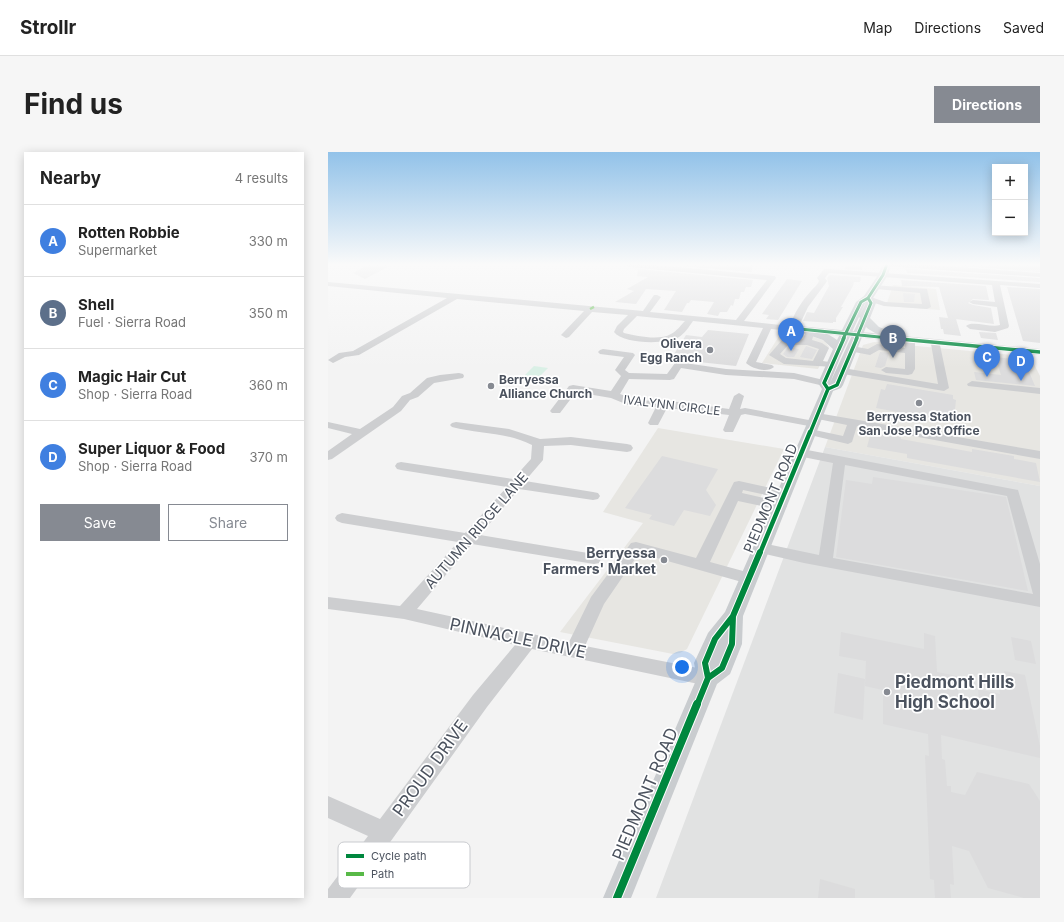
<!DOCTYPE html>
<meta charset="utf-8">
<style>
body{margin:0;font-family:Inter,sans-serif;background:#f6f6f6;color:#222}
.controls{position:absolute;right:12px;top:12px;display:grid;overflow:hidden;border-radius:0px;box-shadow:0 2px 10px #0003}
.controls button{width:36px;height:36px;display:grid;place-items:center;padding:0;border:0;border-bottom:1px solid #e0e0e0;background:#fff;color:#222;font:20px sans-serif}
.you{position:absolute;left:354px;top:515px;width:14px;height:14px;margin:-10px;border:3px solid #fff;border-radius:50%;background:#1a73e8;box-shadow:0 0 0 6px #1a73e833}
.badge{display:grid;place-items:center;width:26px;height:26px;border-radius:50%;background:#868a92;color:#fff;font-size:13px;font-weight:700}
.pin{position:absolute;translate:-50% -33px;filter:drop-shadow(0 1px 2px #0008)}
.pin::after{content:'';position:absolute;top:21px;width:14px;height:12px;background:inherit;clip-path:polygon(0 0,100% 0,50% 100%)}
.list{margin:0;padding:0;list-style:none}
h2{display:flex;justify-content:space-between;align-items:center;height:52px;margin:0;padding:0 16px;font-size:17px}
h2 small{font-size:13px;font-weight:400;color:#767676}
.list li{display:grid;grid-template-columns:26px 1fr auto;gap:12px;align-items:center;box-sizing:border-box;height:72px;padding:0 16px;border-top:1px solid #e0e0e0}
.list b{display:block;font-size:15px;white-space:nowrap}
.list p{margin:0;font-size:13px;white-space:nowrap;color:#767676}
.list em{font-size:13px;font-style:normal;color:#767676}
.actions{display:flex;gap:8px;padding:12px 16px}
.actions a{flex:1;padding:9px 0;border:1px solid #868a92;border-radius:0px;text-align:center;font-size:14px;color:#868a92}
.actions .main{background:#868a92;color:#fff}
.map{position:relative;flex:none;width:712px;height:746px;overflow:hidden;border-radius:0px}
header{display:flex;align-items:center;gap:24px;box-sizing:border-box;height:56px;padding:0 20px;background:#fff;border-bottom:1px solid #e0e0e0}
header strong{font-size:19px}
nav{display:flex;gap:22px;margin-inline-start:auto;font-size:14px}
.intro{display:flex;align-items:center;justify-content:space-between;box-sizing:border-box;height:96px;padding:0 24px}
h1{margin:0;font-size:28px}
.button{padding:10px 18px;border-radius:0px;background:#868a92;color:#fff;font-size:14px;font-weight:700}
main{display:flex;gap:24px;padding:0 24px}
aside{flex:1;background:#fff;border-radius:0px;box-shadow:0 2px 10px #0003}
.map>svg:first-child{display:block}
</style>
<header>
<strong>Strollr</strong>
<nav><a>Map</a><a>Directions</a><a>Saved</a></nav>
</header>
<div class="intro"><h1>Find us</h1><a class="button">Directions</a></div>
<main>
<aside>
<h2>Nearby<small>4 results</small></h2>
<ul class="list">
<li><span class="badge" style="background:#3f7fe0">A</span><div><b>Rotten Robbie</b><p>Supermarket</p></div><em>330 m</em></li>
<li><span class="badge" style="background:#5c6f8a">B</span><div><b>Shell</b><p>Fuel · Sierra Road</p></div><em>350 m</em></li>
<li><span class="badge" style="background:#3f7fe0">C</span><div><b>Magic Hair Cut</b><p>Shop · Sierra Road</p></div><em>360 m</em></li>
<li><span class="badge" style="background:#3f7fe0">D</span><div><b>Super Liquor &amp; Food</b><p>Shop · Sierra Road</p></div><em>370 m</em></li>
</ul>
<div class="actions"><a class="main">Save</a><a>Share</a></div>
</aside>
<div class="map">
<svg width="712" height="746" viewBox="0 0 712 746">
<rect width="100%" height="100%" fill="#f3f3f3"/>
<path fill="#e7e6e2" d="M565,133L608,137L612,158L558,154Z
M453,181L483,184L497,189L501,195L490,217L434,211Z
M546,190L695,204L704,208L712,224V334L497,295L535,193Z
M330,276L456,297L359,497L352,501L345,502L232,480L315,371L275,360Z"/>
<path fill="#e1e2e2" d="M497,295L712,334V746H328Z"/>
<path fill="#daf0e6" d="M206,214L220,216L206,230L192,228Z"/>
<path fill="#dcdcdd" d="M41,112H65L37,127L25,121Z
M330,112H424V120Z
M519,112H533L532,114H534V118L516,117Z
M608,112H688L712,114V120Z
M310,117L425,128L423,135H418L416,140H413L411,147H407L405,154L403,153L399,160H392L390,164L379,162L386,150L363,148L361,151H359L354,160L336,158L348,139L318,137L308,152L287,150L306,139L299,137L320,125L309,124Z
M578,117L712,126V130L579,121Z
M502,123L533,125L532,130H526L525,134L513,155H515L508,166V170H505V171L475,169L479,160L486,161L501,134L499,126Z
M459,127L474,129L450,168L438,167L441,163L434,162Z
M573,128L658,134L661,148L645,147L640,151L645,153L663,156L666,172L620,166L611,135L574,134Z
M679,135L712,137V191L695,189Z
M575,141L587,142L586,150H576Z
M611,165L628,167L633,184L616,182L615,177H613Z
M380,178L421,182L408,214L343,207L358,183L374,185Z
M651,180L668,181L670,188L653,186Z
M478,194L489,198L484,207L472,205Z
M460,195L471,197L466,205H459L455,202Z
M552,200L561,201L557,214L553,216L547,215Z
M667,205L696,208L707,234L648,228L646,220L673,223Z
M559,232L625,243V247L628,248L626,267H623V270L548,256L553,237L557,238Z
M543,280L573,285V287L644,300V297L686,304V307L708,311L712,330L579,306V302L539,295Z
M334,304L390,317L378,338L388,353L382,364L356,358L346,374L321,367L324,363L297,356Z
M545,325L678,345L700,439L508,405L518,328L544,332Z
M513,480L596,497V481L607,484L609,520L629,524L631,545L651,549L650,537L672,542L669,525L677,527L676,519L697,523L712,594V606L613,583L614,607L617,608L619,634H623V640L637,643L649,620L701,632L712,649V746H696L660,736L641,699L624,694L626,733L622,732L623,746H607L606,728L602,727L597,603L601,604L600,582L555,572V538L537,534L538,509L511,504Z
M683,485L703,489L708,512L687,508Z
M510,521L537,527L535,568L506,561Z
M492,727L527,737V746H490Z"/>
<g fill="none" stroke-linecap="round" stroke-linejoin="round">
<path fill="#cdced0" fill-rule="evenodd" d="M299,112H314L447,124L448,126L416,169L462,174C466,161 474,149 483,139C486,135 489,134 491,129L489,126L496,117H499L712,132V136L672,133L681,174L680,176L667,180L642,177L638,174C644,168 663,176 672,173L669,155L645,152L641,150L645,148L667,150L664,133L501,121L497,126L499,129L497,132L480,155L471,174L712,197V203L612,193L621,236L616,239L515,222L510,219L515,216L610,232L603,192L587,191V217L584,222L580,223L558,221L553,218L558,215L577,217V201L551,198L542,203L521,199L519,197L524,194L540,197L549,192L577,196V190L486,181L484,188L494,191L501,196L495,209L506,211L508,213L506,215L456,212L441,203L454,188L475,187L478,180L443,177L428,210L444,213L446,215C440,221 424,217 418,211L435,176L365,169C361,175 356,182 351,185C338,193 295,192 286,180L289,174L300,163L264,160L241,185L238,186L233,183L256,159L129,147L31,203L17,205L5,211L0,208L11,201L25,199L119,146L0,134V130L315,159L326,143H329L333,145L322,160L408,168L439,128L302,115H299ZM309,164L357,169C353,173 349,179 343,182C331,189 309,184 296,181L295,180L296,177ZM460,193H479L491,197L485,209L458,206L452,202Z
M555,112H588L712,121V125L559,114Z
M545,133L599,137L603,155L599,157L556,154L537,148V144H540L557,150L594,152L592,141L548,137L544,135Z
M275,197L305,201L307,203L297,218L301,221L339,222L347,211L350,210L398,217L466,221L500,229L501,231L496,234L466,227L398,223L353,216L346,227L342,228L301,227L292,242L308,248L352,250L401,257L406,244L411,241L416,244L412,257L417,256L486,269L490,270L492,272L490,274L486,275L417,262L413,263L405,280H397L395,278L401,263L339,256L330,273H322L320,271L328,255L300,253L283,246L248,240L232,261H224L222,259L241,234L245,233L283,239L293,224L287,218L296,205L272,202L270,200L272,198Z
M131,221L135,222L136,224L135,226L106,231L90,245L82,248L73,259L4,307L0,308V299L24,282L0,276V270L32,277L65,255L74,244L82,241L99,226L112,223Z
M644,229L712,236V242L640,234L639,232Z
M489,261L712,299V307L529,274L524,290L520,292L478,282L476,280L478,278L482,277L515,284L519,273L485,266L483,264L485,262Z
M128,270L181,277L212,287L243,285L299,292L303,293L305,296L303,299L299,300L243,293L216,294L215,308L197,329L265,340L270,341L272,344L270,347L265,348L191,337L152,383L266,402L271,403L273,407L271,411L266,412L144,392L89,457L241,490L263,445L303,391L308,390L368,406L406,330L411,329L456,339L461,340L463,343L461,346L456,347L415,338L414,341L457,351L459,354L457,357L452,358L410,349L382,410L426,422L429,426L426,430L421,432L311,401L276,452L257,494L380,518L386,521L389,526L386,531L380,534L204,497L159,555L22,746H0V737L40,684L0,666V644L52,667L145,543L187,493L76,467L0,457V445L72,454L130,390L14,371L9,369L7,366L9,363L14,361L137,381L179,335L73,318L69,317L67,314L69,311L73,310L185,327L203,307L204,293C178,280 151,282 124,275L122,273L124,271Z
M474,297L690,338L712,412V455L476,411L429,400L427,396L429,392L434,391L491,403L505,311L470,304L468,301L470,298ZM517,313L679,344L705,442L505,406Z"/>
<path fill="#c9cccf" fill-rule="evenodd" d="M555,112H563L560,123L545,146L548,151L542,166L551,175L578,185L580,187L578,189C568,192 546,182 538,175L515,233L513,236L505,239L415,464L414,492L402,522L389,532L303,746H275L369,526L366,511L380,481L397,460L494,237L490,231L505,197L495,188L469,179L468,177L473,174C485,177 499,180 509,188L528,150L536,144L550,123ZM538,151L531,164L537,152ZM531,165L532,166L502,231L512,206Z"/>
<path stroke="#58b947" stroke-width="2.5" stroke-dasharray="4.5 2.5" stroke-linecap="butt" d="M262,157L268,154"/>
<g stroke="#fff" stroke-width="4.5">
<path id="cycleway-far4" d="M462,176L571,187
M515,187L533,150L540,146L555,123L559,112
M528,187L543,151L540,146"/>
</g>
<g stroke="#fff" stroke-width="5.5">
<path id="cycleway-far3" d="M561,186L712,200
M500,237L496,231L516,186
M482,281L500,237L509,233L529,186"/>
</g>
<g stroke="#fff" stroke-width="7">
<path id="cycleway-far2" d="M432,401L482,280"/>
</g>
<g stroke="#fff" stroke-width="8">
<path id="cycleway-far1" d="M380,526L394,516L404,492L405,464
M369,553L380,526L377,511L387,487L405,464L432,400"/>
</g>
<g stroke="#fff" stroke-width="10">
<path id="cycleway" d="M289,746L369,552"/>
</g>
<use href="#cycleway-far4" stroke="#00873e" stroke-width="3"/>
<use href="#cycleway-far3" stroke="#00873e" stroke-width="3.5"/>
<use href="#cycleway-far2" stroke="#00873e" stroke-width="4.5"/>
<use href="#cycleway-far1" stroke="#00873e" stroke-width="6"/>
<use href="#cycleway" stroke="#00873e" stroke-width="8"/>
</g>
<linearGradient id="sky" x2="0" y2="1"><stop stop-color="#92c2e9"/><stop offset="0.52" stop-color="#fafafa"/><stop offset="1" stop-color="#fafafa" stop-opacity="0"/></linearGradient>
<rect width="712" height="216" fill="url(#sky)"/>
<g fill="#868a92" stroke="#fff" stroke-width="1.5">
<circle cx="382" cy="198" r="4"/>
<circle cx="163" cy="234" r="4"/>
<circle cx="591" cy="251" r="4"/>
<circle cx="336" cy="408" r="4"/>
<circle cx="559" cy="540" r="4"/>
</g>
<g text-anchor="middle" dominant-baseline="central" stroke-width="3.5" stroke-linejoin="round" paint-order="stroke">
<g font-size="12" font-weight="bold" fill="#4b525e" stroke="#fff" text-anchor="end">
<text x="374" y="191">Olivera<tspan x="374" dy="14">Egg Ranch</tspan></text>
<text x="171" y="227" text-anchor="start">Berryessa<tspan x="171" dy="14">Alliance Church</tspan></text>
<text x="591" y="264" text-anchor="middle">Berryessa Station<tspan x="591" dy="14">San Jose Post Office</tspan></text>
</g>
<g font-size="12" fill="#4b525e" stroke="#fff">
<text transform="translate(344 253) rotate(7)">IVALYNN CIRCLE</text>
</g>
<g font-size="14" fill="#4b525e" stroke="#fff">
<text transform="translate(442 346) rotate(-67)">PIEDMONT ROAD</text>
<text transform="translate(148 378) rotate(-49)">AUTUMN RIDGE LANE</text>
</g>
<g font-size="14" font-weight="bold" fill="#4b525e" stroke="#fff" text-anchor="end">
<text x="328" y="400">Berryessa<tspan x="328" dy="16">Farmers' Market</tspan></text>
</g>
<g font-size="17" fill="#4b525e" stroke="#fff">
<text transform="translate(190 486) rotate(12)">PINNACLE DRIVE</text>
<text transform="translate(102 616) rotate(-54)">PROUD DRIVE</text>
<text transform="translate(317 642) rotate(-67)">PIEDMONT ROAD</text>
</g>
<g font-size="17" font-weight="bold" fill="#4b525e" stroke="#fff" text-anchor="start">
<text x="567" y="530">Piedmont Hills<tspan x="567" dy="20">High School</tspan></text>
</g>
</g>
<rect x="10" y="690" width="132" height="46" rx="6" fill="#fff" stroke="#c9cbcf" stroke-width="1"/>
<rect x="18" y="702" width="18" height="4" fill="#00873e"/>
<rect x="18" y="720" width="18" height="4" fill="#58b947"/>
<g font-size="11" fill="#4b525e">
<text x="43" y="708">Cycle path</text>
<text x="43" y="726">Path</text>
</g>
</svg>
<div class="controls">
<button>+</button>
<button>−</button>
</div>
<div class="you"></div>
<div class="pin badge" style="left:463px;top:199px;background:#3f7fe0">A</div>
<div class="pin badge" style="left:565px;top:206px;background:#5c6f8a">B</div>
<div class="pin badge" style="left:659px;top:225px;background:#3f7fe0">C</div>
<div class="pin badge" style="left:693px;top:229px;background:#3f7fe0">D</div>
</div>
</main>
